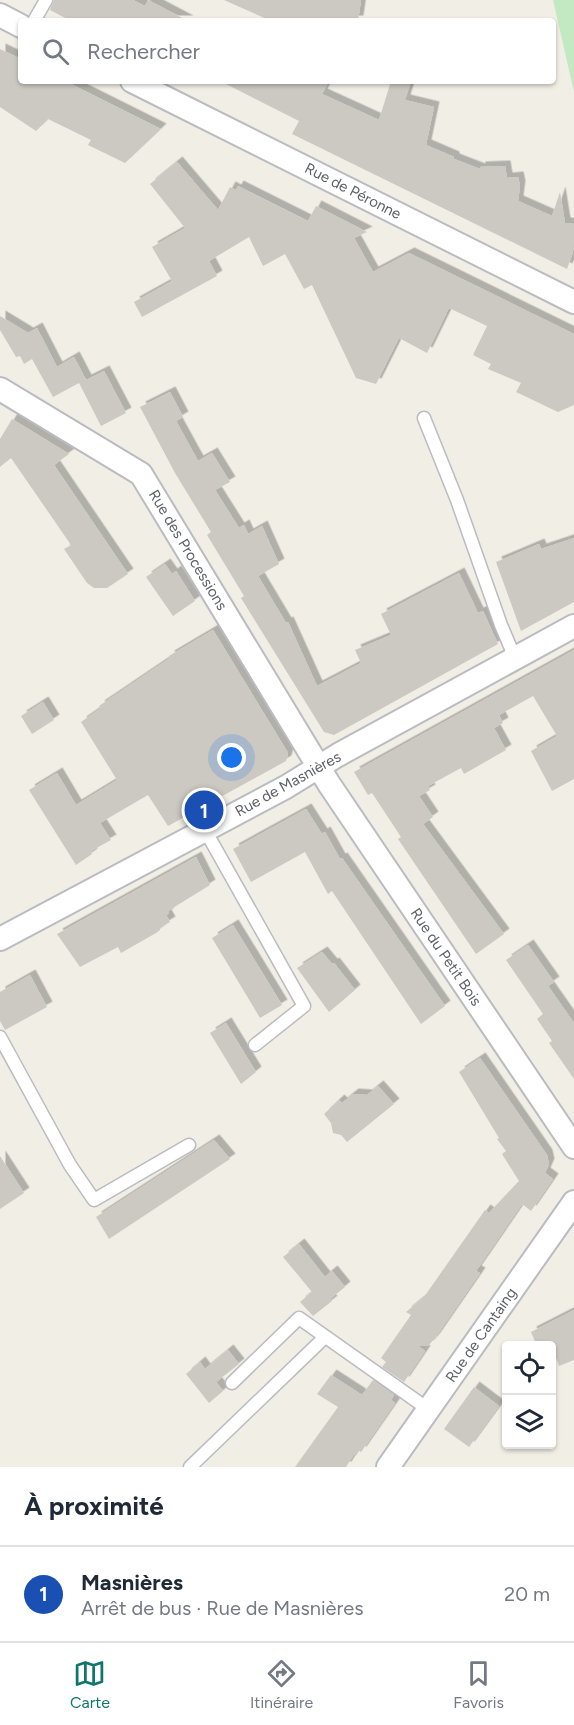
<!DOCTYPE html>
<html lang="fr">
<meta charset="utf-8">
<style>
body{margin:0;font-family:Figtree,sans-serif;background:#f6f6f7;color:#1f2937}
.controls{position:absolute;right:18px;bottom:18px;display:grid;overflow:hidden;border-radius:6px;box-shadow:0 2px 4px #0004}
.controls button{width:54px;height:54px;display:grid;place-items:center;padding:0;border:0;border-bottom:2px solid #e0e1e3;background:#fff;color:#1f2937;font:30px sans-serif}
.you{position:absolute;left:232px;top:758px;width:21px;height:21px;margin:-15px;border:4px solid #fff;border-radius:50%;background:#1a73e8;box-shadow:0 0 0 9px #1a73e833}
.badge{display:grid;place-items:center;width:39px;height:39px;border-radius:50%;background:#0f766e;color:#fff;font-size:20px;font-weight:700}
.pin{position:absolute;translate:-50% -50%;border:3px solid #fff;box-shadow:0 2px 6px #0006}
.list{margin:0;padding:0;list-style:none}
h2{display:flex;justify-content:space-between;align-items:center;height:78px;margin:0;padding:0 24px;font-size:26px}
h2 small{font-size:20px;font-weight:400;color:#747a83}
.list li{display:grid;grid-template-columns:39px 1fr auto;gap:18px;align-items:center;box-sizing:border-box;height:96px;padding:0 24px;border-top:2px solid #e0e1e3}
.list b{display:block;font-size:22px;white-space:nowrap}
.list p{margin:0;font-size:20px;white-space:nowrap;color:#747a83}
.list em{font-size:20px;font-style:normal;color:#747a83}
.icon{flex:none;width:33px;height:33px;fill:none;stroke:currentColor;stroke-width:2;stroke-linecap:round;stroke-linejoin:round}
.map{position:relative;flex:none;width:574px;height:1467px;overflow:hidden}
.search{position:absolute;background:#fff;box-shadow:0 2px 4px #0004;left:18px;right:18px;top:18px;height:66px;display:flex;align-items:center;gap:15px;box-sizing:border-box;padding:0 21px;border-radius:6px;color:#747a83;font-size:22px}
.sheet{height:174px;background:#fff}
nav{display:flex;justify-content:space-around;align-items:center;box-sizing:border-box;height:84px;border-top:2px solid #e0e1e3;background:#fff;font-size:16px;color:#747a83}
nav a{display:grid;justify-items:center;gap:3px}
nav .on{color:#0f766e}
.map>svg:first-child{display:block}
</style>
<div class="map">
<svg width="574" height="1467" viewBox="0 0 574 1467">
<defs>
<filter id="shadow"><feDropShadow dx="5.5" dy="-5.5" stdDeviation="0" flood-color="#0004"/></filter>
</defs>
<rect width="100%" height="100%" fill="#f1eee6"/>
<path fill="#c2e9c2" d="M553,0H574V92Z"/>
<path fill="#ccc9c3" filter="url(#shadow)" d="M54,0H133L145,6L148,0L188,21H71L50,10Z
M224,0H361L358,21H271Z
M0,49L21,59V81H65L161,129L125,163L88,145L91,140L48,119L36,131L0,107Z
M220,81H329L322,94L379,120L391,81H411L405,100L434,107L426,145L454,157V159L480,169V167L505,166L507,178L518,177L520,186L518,201L552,216L560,192L565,223L574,224L573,252L567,269L292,134L299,121Z
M177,162L218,210L230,187L236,190L238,186L308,221L316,206L367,232L354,238L373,272L409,253L574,334V405L558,412L516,392L521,383L488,369L491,364L473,355L487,326L449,308L427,353L399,338L376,384L356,378L312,285L304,289L285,254L263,266L249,237L209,261L217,276L142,317L134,302L172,281L152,247L185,228L150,184Z
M0,316L28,333L37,328L57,367L74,357L86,380L104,371L126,413L101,426L79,383L53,397L32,359L24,364L20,356L16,357L0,330Z
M170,392L183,417L176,421L198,461L212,453L230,482L215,490L239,528L244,525L248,534L262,526L279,564L258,576L286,623L288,622L317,686L361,663L355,650L391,635L381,614L459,573L478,613L483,611L498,644L334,735L324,732L241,598L244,596L207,535L211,532L175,473L140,407Z
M12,419L69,454L54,465L128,574L107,588H94L87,583L64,549L71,545L11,458L0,467V439Z
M574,538V602L521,631L496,562L539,544L541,549Z
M165,564L172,574L176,571L195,601L173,616L146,577Z
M213,630L288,753L286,761L168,826L148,795L100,823L111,840L91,851L92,854L76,865L29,790L57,773L76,805L117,780L81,722L101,708L99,706L170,658L169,656Z
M574,650V779L552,791L531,751L557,736L533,696L499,715L503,723L494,728L506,750L464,774L461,768L428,786L430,790L419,796L433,817L423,824L504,934L476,954L398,839L401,837L372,793L368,795L354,772Z
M43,702L54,720L32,734L21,716Z
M306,809L322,834L325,832L340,859L342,858L445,1006L421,1024L332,891L328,894L305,852L251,882L233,849Z
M196,857L210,885L168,911L169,913L166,915L170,922L160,928V930L156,933L121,953L118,947L80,967L57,934Z
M233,925L282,1005L260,1018L212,938Z
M528,945L554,982L548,986L574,1023V1079L549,1043L552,1041L537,1019L543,1014L506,960Z
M322,952L332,964L334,963L355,990L329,1012L297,968Z
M30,975L47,1007L5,1030L0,1021V992Z
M226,1023L256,1072L241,1084L210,1033Z
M480,1058L547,1155L549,1164L545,1173L553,1179L531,1211L522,1204L476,1271L480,1273L435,1338L428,1346H418L425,1351L404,1382L382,1367L386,1362L381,1358L411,1315L406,1312L424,1297L485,1210L489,1213L519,1181L502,1154L506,1151L497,1139L499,1138L459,1072Z
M378,1086L394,1104L347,1142L341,1135L333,1133L331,1123L324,1114L339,1100L342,1103L353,1094L367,1095Z
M214,1140L230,1159L109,1239L96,1217Z
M0,1156L24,1193L0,1209Z
M299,1244L325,1277L332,1271L345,1287L330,1299L332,1301L313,1316L300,1302L312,1292L283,1257Z
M574,1310V1360L559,1366L552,1346H537L531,1332Z
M228,1350L239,1364L216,1382L223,1391L209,1403L186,1374L200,1362L205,1369Z
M331,1375L362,1395L373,1380L394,1395L391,1400L395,1403L361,1452L359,1451L356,1456L354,1454L346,1467H295L338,1407L317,1394Z
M474,1387L499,1406L469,1447L444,1429Z"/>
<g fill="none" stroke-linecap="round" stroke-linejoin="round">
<g stroke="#b9bcc1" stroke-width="15">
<path id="service" d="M34,21L46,0
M424,418L457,500L501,625L515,658
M205,830L304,1006L255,1045
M0,1037L70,1165L94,1200L189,1145
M232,1383L299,1318L428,1409
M190,1467L325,1337"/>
</g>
<g stroke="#b9bcc1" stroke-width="26">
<path id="minor" d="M0,15L21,26
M132,81L574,302
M0,389L141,474L329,784L574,1147
M0,939L286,787L338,755L574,626
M388,1467L574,1202"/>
</g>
<use href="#service" stroke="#fff" stroke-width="12"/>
<use href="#minor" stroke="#fff" stroke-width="22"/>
</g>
<g text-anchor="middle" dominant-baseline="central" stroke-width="5" stroke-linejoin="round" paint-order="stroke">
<g font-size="15" fill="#5e6268" stroke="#fff">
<text transform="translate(353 191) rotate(27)">Rue de Péronne</text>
<text transform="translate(188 550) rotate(59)">Rue des Processions</text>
<text transform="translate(288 784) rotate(-29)">Rue de Masnières</text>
<text transform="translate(446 957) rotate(56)">Rue du Petit Bois</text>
<text transform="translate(481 1335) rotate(-55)">Rue de Cantaing</text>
</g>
</g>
</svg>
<div class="controls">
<button><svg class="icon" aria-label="locate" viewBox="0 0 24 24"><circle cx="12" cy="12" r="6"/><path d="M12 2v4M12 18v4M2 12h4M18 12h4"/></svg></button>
<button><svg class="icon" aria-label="layers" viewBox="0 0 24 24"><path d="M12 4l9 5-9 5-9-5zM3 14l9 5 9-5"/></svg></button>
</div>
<div class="you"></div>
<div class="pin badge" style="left:204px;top:810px;background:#1a4fb4">1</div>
<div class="search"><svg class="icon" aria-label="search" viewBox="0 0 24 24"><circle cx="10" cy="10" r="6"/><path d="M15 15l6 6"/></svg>Rechercher</div>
</div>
<section class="sheet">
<h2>À proximité<small></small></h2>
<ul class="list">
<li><span class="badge" style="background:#1a4fb4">1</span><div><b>Masnières</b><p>Arrêt de bus · Rue de Masnières</p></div><em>20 m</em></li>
</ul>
</section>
<nav>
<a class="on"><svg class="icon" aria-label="map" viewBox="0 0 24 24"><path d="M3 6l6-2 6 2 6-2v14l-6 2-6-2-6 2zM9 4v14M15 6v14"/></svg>Carte</a>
<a><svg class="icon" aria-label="directions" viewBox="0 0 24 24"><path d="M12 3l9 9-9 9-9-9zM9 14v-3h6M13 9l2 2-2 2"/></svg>Itinéraire</a>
<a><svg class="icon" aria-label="saved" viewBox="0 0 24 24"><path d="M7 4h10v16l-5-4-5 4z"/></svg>Favoris</a>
</nav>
